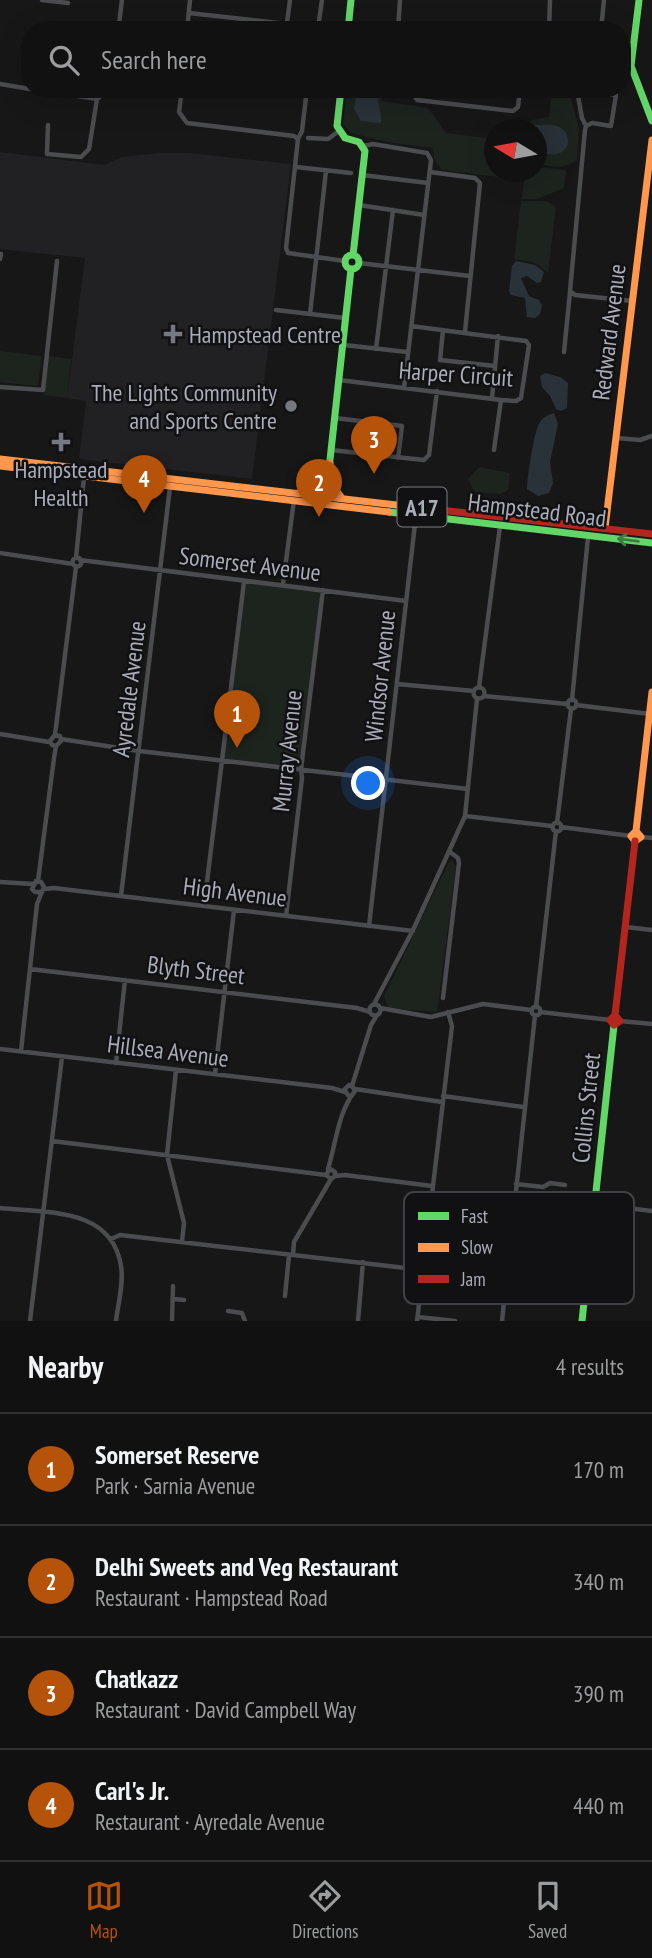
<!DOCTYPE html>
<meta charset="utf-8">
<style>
body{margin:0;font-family:"PT Sans Narrow",sans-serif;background:#1a1a1a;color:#f1f3f6}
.compass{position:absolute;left:484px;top:119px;width:63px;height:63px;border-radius:50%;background:#111;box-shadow:0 7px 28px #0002;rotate:280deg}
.you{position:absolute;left:369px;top:784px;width:24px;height:24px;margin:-18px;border:5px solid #fff;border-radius:50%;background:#1a73e8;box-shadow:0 0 0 10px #1a73e833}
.badge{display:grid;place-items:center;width:46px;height:46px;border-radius:50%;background:#b45309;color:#fff;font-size:23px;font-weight:700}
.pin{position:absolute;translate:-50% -58px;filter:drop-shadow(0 2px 4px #0008)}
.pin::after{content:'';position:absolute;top:37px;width:24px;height:21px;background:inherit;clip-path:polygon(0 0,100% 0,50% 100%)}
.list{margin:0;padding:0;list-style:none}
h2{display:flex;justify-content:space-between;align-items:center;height:91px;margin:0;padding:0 28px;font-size:30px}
h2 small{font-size:23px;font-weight:400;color:#9c9d9f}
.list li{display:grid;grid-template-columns:46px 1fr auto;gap:21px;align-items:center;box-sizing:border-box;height:112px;padding:0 28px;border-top:2px solid #303131}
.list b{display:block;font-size:26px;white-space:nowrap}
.list p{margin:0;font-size:23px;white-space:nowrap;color:#9c9d9f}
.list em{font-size:23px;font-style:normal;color:#9c9d9f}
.icon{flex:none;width:38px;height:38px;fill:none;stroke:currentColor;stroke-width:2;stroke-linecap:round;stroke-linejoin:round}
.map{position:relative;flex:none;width:652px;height:1321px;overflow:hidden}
.search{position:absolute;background:#111;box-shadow:0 7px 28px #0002;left:21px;right:21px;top:21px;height:77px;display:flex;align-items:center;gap:18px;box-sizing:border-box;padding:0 24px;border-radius:28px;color:#9c9d9f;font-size:26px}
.sheet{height:539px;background:#111}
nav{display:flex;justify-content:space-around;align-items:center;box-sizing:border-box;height:98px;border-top:2px solid #303131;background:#111;font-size:19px;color:#9c9d9f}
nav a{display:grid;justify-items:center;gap:4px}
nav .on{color:#b45309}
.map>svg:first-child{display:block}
</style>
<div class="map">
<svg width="652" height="1321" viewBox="0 0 652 1321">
<rect width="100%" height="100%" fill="#171717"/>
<path fill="#212123" d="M0,152L104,165L122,157L160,153H189L291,164L252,479L79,459L86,401L67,398L85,258L0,249Z"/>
<path fill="#1d241e" d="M347,89H382L381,101L428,108L446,133L494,139V172H503L499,177L442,170L434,158L433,148L387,142L351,133L343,124Z
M552,89H572L571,98L579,129L577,160C564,170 551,166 537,164L536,130H521L532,120L549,117Z
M537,167L566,170L564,188L537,199H522L525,172H536Z
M521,201H546L556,207L548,273L536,263L514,259Z
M0,351L42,356L38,385L34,386L0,382Z
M48,356L71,359L67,398L44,395Z
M479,467L510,473L508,490L501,494L475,492L468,479Z
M244,582L323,590L301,769L223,759Z
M452,860L456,866L437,1012L388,1008L384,996L449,862Z"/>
<path fill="#2a3239" d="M357,89H378C376,102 382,110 381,123L361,121L354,109Z
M534,125C542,125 550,124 557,126C569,130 573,147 560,153C553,156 543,153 537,152L536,130L526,129Z
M516,261L535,265L544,272L541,282L537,283L527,276L521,278L529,296L539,300L542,305L540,314L535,318L527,317L525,298L511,295L509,291L512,266Z
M545,373L560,377L568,383L567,408L561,411L556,409L550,396L542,387L540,376Z
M554,413L558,424L550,462L553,483L549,493L538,496L527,489C527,479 534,430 540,422C543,417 548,415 554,413Z"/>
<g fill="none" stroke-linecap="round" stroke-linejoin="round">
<path stroke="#4b4c50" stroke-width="4.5" d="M42,0L68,3
M122,0L119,24L124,30
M189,13L287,24
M287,25L331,30
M318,28L322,0
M187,30L190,0
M286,30L290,0
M398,30L400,0
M549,30L550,0
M601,30L604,0
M0,84L30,89
M33,89L97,99L111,89
M182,89L179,112L187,123L294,136L298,139L286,248L288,253L345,261
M413,89V93L417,100L513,111L518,107L520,89
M577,90L616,95L611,126L592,123L586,126L585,130L570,291L575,295L632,301
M577,90L582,118L586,126
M48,125L47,154L81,157L89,149L97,99
M308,138L328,139L339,131
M298,139L302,131L307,89
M363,146L373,144L427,153L431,160L404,388
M296,167L351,173
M430,172L475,178L480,183L465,332
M362,175L428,183
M359,205L424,215
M0,259L1,254
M359,263L470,276
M276,310L345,318
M310,314L326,171
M443,330L440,360L495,366
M344,345L407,352
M376,349L393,210
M564,352L570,292
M339,380L501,400L516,401L521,398L529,345L526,341L411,326
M0,387L43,390L57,261
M492,398L498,336
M335,418L402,426L398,458
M616,438L640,440L652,436
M331,450L424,460L429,455L437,391
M494,450L501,400
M0,553L73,564
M72.5 562a4.5 4.5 0 1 1 9 0a4.5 4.5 0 1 1-9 0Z
M76,558L84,477
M80,560L406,601
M283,584L294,500
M397,684L474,691
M479,687L500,526
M473.5 693a5.5 5.5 0 1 1 11 0a5.5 5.5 0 1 1-11 0Z
M484,696L567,704
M567.5 704a4.5 4.5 0 1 1 9 0a4.5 4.5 0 1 1-9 0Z
M572,700L588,537
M576,705L650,714
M0,734L49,742
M55,735L76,567
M61,739L139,751L468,789
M465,816L552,826
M552.5 827a4.5 4.5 0 1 1 9 0a4.5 4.5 0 1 1-9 0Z
M557,823L571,709
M561,827L631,836
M641,837L652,838
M38,881L54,758L56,746L61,741L60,736L55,735L50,741L52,745L56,746
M0,882L33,884
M44,889L54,888L413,931
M121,896L170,487
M204,906L244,582
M286,916L302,778L301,769L323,590
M369,926L416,515
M626,927L652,930
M30,969L357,1008L370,1012
M443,998L459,863L458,858L450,852
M374,1004L414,928L465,816L477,699
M369.5 1010a5.5 5.5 0 1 1 11 0a5.5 5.5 0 1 1-11 0Z
M531.5 1011a4.5 4.5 0 1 1 9 0a4.5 4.5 0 1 1-9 0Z
M536,1007L556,831
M380,1008L431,1017L483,1004L531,1010
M540,1012L610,1020
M620,1021L652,1024
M0,1049L332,1088L345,1092
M21,1051L37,904L44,887L41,882L36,881L32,889L35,892H40
M116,1063L125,980
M176,1070L167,1155L184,1223L182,1242
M215,1074L234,910
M352,1086L371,1025L377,1015
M355,1089L442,1102
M443,1096L523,1107
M52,1141L326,1175
M328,1169C336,1143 338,1112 355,1091L352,1086L349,1085L344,1090L349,1096
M335,1176L345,1175L432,1186
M516,1184L543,1187L550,1183L565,1185
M595,1204L652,1211
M0,1208C46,1213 112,1207 121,1266C124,1283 118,1304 116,1321
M111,1239L120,1235L423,1270
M293,1255L294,1242L331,1179L335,1176V1172L330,1169L326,1175L331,1179
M285,1296L289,1255
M174,1299L184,1300
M228,1311L242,1313L245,1321
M418,1317L455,1321
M30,1321L62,1057
M172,1321L173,1286
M358,1321L363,1262
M417,1321L452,1026L448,1012
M502,1321L535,1015"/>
<path stroke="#63d668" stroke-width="7" d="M639,0L631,66L652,121
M348,30L351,0
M341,89L337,126L345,138L359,142L365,151L353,255
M345 262a7 7 0 1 1 14 0a7 7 0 1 1-14 0Z
M328,500L326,496L351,269
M389,512L652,543
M582,1321L614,1025"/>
<path stroke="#ff974d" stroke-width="7" d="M0,459L405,506
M330,463L333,486L342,498
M0,466L389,512
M298,493L328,480
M605,528L652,140
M636,831L641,837L635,841L631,836L636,831L652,692"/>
<path stroke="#b3261e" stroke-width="7" d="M405,506L652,534
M615,1015L620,1021L614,1025L610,1020L615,1015L635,841"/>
</g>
<defs><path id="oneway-shaft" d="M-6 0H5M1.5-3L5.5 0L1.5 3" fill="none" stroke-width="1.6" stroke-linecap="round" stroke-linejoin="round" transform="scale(1.75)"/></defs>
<use stroke="#3e7d42" href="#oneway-shaft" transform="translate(628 540) rotate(-173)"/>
<g fill="#757880" stroke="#111113" stroke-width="2.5">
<path d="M169.5 323.5h7v7h7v7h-7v7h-7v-7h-7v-7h7z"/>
<circle cx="291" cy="406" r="7"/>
<path d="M57.5 431.5h7v7h7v7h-7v7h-7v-7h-7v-7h7z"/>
</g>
<g text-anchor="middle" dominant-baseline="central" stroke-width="5" stroke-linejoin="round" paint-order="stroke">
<rect fill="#111113" stroke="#7b7e86" stroke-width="2" x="397.5" y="487.5" width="49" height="39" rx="5"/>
<g font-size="23" font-weight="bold" fill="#a8adb8">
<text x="422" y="507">A17</text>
</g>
<g font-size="24" fill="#a8adb8" stroke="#111113">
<text transform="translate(609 332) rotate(-83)">Redward Avenue</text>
<text transform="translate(456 374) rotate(4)">Harper Circuit</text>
<text transform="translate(537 510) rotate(7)">Hampstead Road</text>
<text transform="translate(250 564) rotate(7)">Somerset Avenue</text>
<text transform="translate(380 676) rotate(-84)">Windsor Avenue</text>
<text transform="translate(129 689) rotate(-83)">Ayredale Avenue</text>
<text transform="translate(287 751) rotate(-84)">Murray Avenue</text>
<text transform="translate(235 892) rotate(7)">High Avenue</text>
<text transform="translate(196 970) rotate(7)">Blyth Street</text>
<text transform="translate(168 1051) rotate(7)">Hillsea Avenue</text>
<text transform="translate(586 1108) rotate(-84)">Collins Street</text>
</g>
<g font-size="24" fill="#a8adb8" stroke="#111113" text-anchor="start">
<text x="189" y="334">Hampstead Centre</text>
<text x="277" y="392" text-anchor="end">The Lights Community<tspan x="277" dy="28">and Sports Centre</tspan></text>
<text x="61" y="469" text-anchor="middle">Hampstead<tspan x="61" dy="28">Health</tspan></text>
</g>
</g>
<rect x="404" y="1192" width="230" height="112" rx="10" fill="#111113" stroke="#3e4045" stroke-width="2"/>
<rect x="418" y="1212" width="31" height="8" fill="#63d668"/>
<rect x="418" y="1243" width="31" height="9" fill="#ff974d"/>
<rect x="418" y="1275" width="31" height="8" fill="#b3261e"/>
<g font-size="19" fill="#a8adb8">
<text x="461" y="1223">Fast</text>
<text x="461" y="1254">Slow</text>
<text x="461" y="1286">Jam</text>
</g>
</svg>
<svg class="compass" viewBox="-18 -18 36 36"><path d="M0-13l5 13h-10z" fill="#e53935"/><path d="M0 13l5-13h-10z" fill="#9c9d9f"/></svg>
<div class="you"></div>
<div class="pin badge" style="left:237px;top:748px">1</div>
<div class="pin badge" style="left:319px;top:517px">2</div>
<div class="pin badge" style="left:374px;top:474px">3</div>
<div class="pin badge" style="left:144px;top:513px">4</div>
<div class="search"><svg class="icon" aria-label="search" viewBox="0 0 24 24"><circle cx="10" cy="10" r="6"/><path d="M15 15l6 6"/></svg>Search here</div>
</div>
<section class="sheet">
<h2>Nearby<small>4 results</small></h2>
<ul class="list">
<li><span class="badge">1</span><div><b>Somerset Reserve</b><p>Park · Sarnia Avenue</p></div><em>170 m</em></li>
<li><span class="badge">2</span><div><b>Delhi Sweets and Veg Restaurant</b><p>Restaurant · Hampstead Road</p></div><em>340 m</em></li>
<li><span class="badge">3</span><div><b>Chatkazz</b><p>Restaurant · David Campbell Way</p></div><em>390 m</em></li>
<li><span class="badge">4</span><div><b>Carl's Jr.</b><p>Restaurant · Ayredale Avenue</p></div><em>440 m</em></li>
</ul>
</section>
<nav>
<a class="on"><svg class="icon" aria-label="map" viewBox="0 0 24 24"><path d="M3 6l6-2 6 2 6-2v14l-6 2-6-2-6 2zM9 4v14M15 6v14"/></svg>Map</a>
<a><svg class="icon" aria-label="directions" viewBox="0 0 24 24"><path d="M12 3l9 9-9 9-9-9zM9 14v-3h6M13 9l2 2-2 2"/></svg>Directions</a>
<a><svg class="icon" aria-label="saved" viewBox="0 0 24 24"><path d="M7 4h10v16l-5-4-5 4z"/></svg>Saved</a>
</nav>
